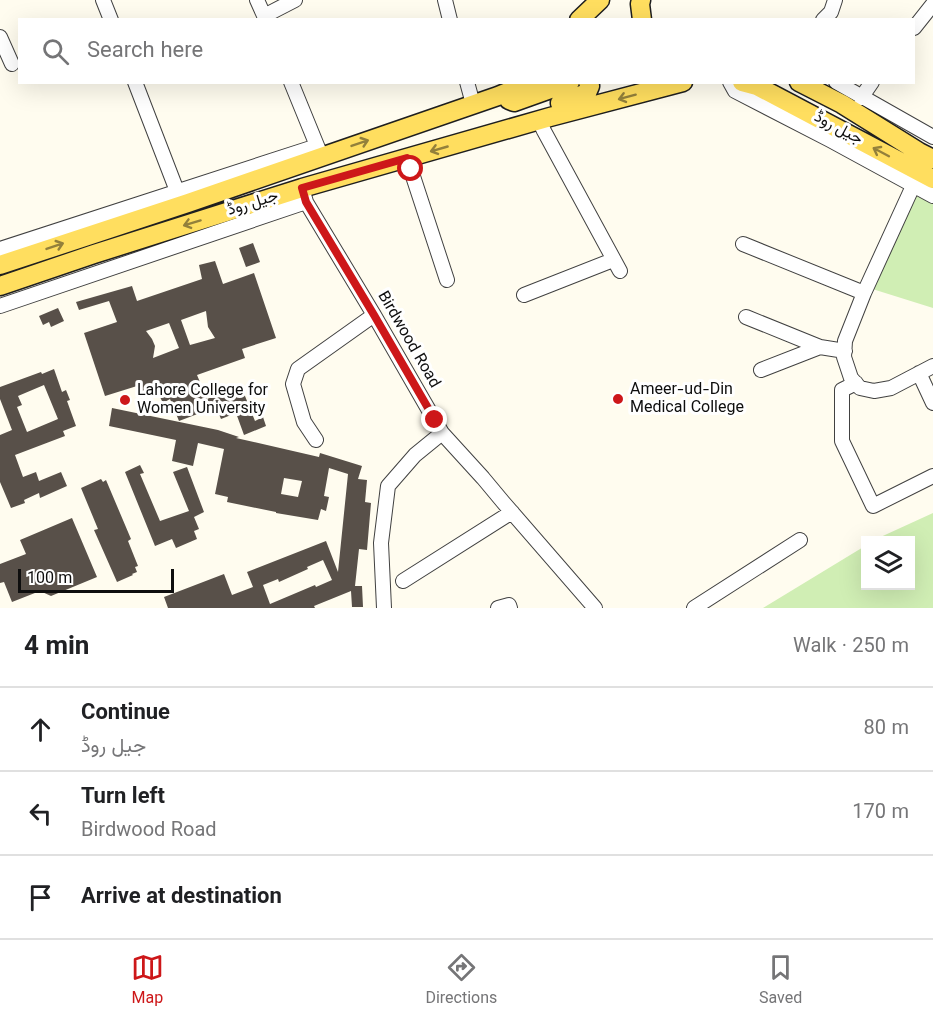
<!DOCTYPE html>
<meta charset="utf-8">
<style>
body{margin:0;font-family:Georgia,Vazirmatn,serif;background:#f6f6f6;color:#202124}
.controls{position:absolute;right:18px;bottom:18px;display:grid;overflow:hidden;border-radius:0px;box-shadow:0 6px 24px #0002}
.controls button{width:54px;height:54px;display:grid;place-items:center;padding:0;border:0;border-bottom:2px solid #e0e0e0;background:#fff;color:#202124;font:30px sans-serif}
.scale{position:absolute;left:18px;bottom:15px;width:156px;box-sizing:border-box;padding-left:6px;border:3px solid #0e0e0e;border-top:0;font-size:16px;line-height:21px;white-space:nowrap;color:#0e0e0e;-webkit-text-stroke:4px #fff;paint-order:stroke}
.stop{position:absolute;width:18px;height:18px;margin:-14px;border:4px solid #cd1719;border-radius:50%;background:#fff}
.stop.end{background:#cd1719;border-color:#fff;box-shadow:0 2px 6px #0008}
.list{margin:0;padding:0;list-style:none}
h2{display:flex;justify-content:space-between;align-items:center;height:78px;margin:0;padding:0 24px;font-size:26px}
h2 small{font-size:20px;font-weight:400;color:#757577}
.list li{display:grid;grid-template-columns:39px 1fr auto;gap:18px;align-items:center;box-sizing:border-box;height:84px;padding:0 24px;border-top:2px solid #e0e0e0}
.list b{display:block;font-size:22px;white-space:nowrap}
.list p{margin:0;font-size:20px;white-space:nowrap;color:#757577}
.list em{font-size:20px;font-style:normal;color:#757577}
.icon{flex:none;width:33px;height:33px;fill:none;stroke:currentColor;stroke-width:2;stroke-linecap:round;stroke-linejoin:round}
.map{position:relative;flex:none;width:933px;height:608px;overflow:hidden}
.search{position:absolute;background:#fff;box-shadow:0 6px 24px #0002;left:18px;right:18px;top:18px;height:66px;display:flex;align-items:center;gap:15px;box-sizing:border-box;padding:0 21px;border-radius:0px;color:#757577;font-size:22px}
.sheet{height:330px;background:#fff}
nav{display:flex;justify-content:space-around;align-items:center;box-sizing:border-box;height:84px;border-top:2px solid #e0e0e0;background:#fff;font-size:16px;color:#757577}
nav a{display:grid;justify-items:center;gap:3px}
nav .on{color:#cd1719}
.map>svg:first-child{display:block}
</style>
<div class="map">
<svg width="933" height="608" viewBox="0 0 933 608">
<rect width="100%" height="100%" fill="#fffcef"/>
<path fill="#d0eeb4" d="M913,189L933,201V308L866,287Z
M933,513V608H763L865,546L866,586H910V540H874Z"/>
<path fill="#585049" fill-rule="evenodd" d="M253,243L260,262L246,267L239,248Z
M215,261L223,284L254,273L276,338L242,349L245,358L197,375L207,399L241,386L255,421L263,417L266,426L244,435L236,413L221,419L216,407L179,421L170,399L163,403L156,389L140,394L137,386L105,396L84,333L117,322L109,301L79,310L76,302L132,286L137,301L202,279L199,265ZM206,311L208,327L215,338L190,345L181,320ZM169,323L179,348L153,358L155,346L152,339L146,331Z
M58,308L64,321L51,327L49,322L43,325L39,316Z
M54,369L62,392L66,390L70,400L67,401L76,426L63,431L65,436L15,455L23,477L36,472L39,481L61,472L67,486L40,498L39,493L24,500L25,503L11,508L0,482V435L12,430L0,399V387L41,372L42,374ZM44,385L58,419L27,432L17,407L22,405L18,396Z
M112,408L218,430L239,437L236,438L319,457L320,453L362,466L358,479L367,480L365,502L371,503L367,550L359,549L355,586H362L363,607H352L351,591L314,606L315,608H168L164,597L224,574L232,595L253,587L247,572L326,541L338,572L348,474L329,468L324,496L329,497L326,511L321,509L318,520L276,513V512L227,502L228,497L215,494L224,449L198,443L193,466L172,461L176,440L109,426ZM284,478L302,481L298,497L281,494ZM323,560L332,580L316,587L315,585L270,604L263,585L278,579L279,582L308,569L307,567Z
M140,465L144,473L140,474L160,521L189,511L173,472L187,467L204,512L194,517L199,529L194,531L197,539L176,548L172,539L155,546L125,472Z
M101,479L103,482L106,480L131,539L128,541L138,566L135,567L137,572L132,574L133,575L117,582L94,530L98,529L81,488Z
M72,518L97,577L51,596L40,591L12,602L4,582L0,583V564L26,554L20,540Z"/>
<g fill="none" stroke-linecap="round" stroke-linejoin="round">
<g stroke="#414141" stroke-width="16">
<path id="minor" d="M103,0L111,20
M257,0L266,20
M445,0L450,20
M264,16L295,0
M823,20L831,12L835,0
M914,28L933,4
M0,37L12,64
M135,82L177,191
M291,82L320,153
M467,82L473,104
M730,82L735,91L830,140L933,196
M836,82L933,137
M861,98L872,82
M539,120L544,131L620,271
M407,158L447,280
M913,186L864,293L845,341L844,357L851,378L860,388L874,391L891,388L933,366
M302,188L306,202L374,315L442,433L483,478L503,502L595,608
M743,244L864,293
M0,249L317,146
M524,295L613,260
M0,306L306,202
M746,317L820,347
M761,370L820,347L845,351
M919,373L933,403
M856,383L842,390V441L873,506L933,476
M316,440L304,422L293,384L298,369L374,315
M403,581L512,512
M384,608L381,543L388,486L415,455L442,433
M498,608L509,605L510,608
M694,608L800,540"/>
</g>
<g stroke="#1f1f1f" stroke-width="21">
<path id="major" d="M641,0L640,4L642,20
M579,20L600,0
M742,82L757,86L933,179
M799,82L842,104L919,152L933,159
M509,100L514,102L570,82
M560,103L587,93L590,86L588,82
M0,265L188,203L498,96L531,82
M0,286L94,254L302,188L550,117L683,82"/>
</g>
<use href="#minor" stroke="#fff" stroke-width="14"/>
<use href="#major" stroke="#ffde5f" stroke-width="18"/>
</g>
<defs><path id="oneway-shaft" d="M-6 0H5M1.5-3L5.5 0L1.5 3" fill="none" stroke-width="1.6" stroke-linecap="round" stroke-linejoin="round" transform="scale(1.5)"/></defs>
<g stroke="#93803b">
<use href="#oneway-shaft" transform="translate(627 97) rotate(165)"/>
<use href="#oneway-shaft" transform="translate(360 143) rotate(-19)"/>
<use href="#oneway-shaft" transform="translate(439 149) rotate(164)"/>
<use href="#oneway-shaft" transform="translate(881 152) rotate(-152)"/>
<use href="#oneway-shaft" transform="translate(192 223) rotate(163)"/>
<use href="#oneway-shaft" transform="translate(55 246) rotate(-19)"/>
</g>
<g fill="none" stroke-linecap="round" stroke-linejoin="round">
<path stroke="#cd1719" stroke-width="8" d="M411,169L407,158L302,188L306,202L374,315L435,420"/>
</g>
<g fill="#cd1719" stroke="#fff" stroke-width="2">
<circle cx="618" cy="399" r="6"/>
<circle cx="125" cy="400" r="6"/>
</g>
<g text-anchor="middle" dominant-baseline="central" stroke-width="6" stroke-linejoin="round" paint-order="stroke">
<g font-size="16" fill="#0e0e0e" stroke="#fff">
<text transform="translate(838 129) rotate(28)">جیل روڈ</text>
<text transform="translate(253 204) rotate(-17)">جیل روڈ</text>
<text transform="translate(408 340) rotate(60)">Birdwood Road</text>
</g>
<g font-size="16" fill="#0e0e0e" stroke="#fff" text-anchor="start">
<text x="630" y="390">Ameer-ud-Din<tspan x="630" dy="18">Medical College</tspan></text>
<text x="137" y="391">Lahore College for<tspan x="137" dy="18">Women University</tspan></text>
</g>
</g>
</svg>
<div class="controls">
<button><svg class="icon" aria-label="layers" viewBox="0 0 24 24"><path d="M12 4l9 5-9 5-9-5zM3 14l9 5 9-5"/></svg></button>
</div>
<div class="scale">100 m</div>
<div class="stop" style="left:411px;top:169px"></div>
<div class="stop end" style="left:435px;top:420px"></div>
<div class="search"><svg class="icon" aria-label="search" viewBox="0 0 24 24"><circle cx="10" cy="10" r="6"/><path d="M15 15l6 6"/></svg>Search here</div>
</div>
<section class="sheet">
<h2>4 min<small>Walk · 250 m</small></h2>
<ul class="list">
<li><svg class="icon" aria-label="ahead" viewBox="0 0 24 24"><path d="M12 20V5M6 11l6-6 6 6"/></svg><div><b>Continue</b><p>جیل روڈ</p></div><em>80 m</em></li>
<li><svg class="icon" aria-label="left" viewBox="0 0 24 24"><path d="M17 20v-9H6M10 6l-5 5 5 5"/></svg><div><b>Turn left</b><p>Birdwood Road</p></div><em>170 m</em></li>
<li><svg class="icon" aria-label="arrive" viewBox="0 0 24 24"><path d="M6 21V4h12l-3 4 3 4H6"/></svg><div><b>Arrive at destination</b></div></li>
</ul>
</section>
<nav>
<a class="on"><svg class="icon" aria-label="map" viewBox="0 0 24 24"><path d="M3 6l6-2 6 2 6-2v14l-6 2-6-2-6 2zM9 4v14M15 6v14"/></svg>Map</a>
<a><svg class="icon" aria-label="directions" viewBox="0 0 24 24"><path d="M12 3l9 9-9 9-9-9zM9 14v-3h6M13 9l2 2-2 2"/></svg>Directions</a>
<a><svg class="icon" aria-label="saved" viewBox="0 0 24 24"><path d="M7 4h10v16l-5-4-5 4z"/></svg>Saved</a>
</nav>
